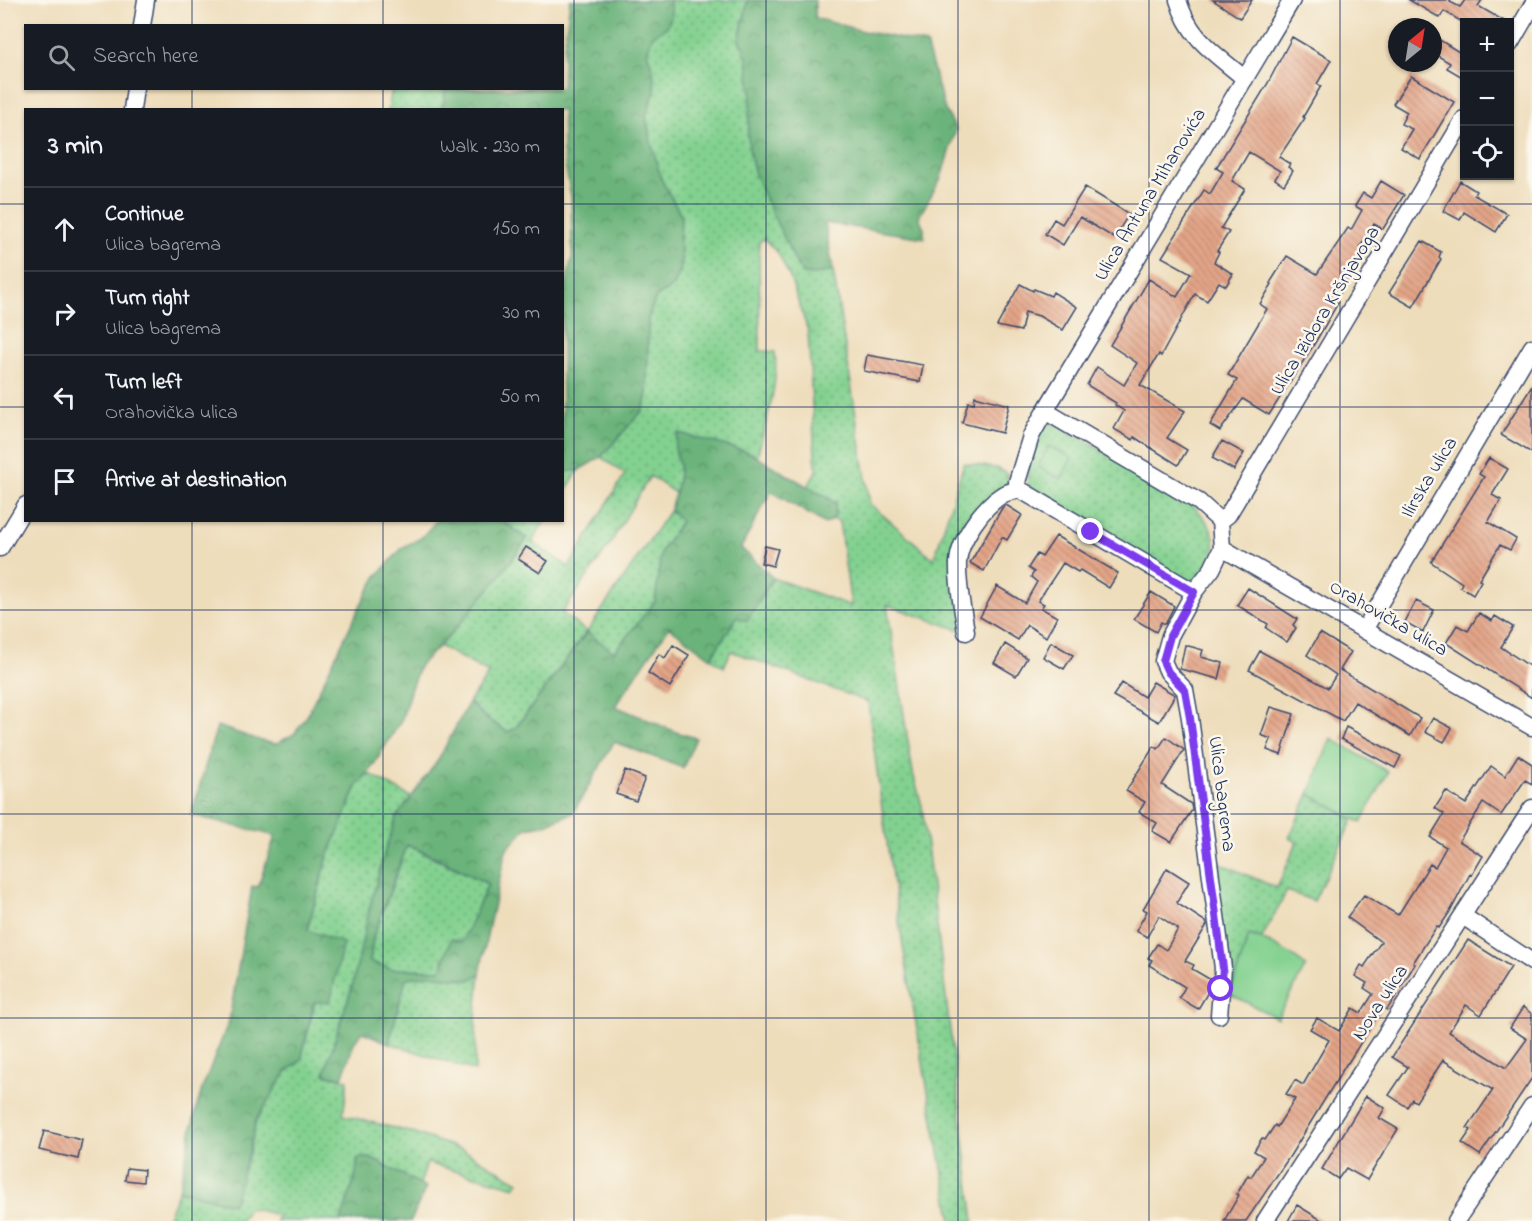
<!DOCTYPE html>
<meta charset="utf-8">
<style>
body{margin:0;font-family:"Indie Flower",sans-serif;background:#20242c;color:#f1f3f6}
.controls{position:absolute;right:18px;top:18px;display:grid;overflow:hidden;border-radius:0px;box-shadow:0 2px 4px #0004}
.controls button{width:54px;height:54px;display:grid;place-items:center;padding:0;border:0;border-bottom:2px solid #363941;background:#171b24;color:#f1f3f6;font:30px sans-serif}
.compass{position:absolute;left:1388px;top:18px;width:54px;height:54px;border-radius:50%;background:#171b24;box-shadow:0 2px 4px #0004;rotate:30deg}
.stop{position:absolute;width:18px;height:18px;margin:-14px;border:4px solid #7c3aed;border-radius:50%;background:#fff}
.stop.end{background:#7c3aed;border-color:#fff;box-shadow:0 2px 6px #0008}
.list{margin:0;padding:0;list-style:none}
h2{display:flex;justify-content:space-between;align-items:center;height:78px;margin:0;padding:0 24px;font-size:26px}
h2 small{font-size:20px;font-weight:400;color:#9ea1a6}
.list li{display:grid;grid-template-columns:39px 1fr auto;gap:18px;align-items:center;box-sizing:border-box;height:84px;padding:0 24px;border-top:2px solid #363941}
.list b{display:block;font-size:22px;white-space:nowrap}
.list p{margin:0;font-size:20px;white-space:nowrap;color:#9ea1a6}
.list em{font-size:20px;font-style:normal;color:#9ea1a6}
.icon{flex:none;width:33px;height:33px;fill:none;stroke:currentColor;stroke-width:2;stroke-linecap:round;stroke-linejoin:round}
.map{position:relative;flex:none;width:1532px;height:1221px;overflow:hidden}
.search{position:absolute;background:#171b24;box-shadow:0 2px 4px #0004;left:24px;top:24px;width:540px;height:66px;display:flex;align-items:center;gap:15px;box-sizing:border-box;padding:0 21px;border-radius:0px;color:#9ea1a6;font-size:22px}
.panel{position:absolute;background:#171b24;box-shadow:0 2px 4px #0004;left:24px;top:108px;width:540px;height:414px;border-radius:0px}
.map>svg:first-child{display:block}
</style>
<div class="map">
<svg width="1532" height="1221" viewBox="0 0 1532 1221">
<defs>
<pattern id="grass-dots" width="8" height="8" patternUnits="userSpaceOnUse" patternTransform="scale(1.5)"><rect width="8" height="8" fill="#83d190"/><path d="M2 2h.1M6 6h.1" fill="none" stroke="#6aaa79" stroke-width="1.8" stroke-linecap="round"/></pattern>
<pattern id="forest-crowns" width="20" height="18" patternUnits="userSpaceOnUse" patternTransform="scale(1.5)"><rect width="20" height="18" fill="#6ab37a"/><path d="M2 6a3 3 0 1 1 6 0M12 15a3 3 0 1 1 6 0" fill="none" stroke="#569267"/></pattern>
<pattern id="building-back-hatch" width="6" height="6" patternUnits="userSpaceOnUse" patternTransform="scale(1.5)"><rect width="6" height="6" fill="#e4a588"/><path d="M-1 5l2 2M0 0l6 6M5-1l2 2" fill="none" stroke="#b88772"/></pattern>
</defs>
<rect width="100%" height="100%" fill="#fbf7ec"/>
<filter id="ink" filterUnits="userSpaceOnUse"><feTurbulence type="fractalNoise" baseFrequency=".0167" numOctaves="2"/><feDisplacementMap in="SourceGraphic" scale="12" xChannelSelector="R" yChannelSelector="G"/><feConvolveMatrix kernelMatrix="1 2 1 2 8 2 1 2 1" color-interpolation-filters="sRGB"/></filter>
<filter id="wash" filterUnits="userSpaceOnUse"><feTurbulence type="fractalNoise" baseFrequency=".008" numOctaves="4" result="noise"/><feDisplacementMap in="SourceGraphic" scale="24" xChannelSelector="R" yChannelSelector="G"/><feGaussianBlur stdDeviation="1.35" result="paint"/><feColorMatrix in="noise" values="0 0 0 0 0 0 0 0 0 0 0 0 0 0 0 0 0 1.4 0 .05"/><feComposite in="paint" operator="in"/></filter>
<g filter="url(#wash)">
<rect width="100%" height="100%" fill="#edb"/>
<path fill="url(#grass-dots)" stroke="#4f8077" stroke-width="1.5" d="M670,0H748L739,40L747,58L751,93L748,136L755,173L797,265L814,275L833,270L870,504L934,559L964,463L996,468L1007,473L1008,484L960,550L966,632L887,605L913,773L922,806L974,1221H952C919,1049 889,876 868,702L731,651L724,667L711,658L737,616L747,620L773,578L851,606L839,522L834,519L836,503L808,486L817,470L815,457L808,331L791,280L778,253L764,239L759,242L760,351L775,352C779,386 765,423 757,457L748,452L678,433C672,449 678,452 679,467C679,476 678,484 675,493L650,476L610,544L562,613L587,632L670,510L681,521L661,552L655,602L613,653L586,632L515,729L507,732L487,719L469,702L489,673L439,646L495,582L527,539L502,521H545L532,542L569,567L625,474L601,457L643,410L647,393L648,318L656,297L674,286L682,265L680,242L681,215L661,179L650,138L646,116L655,91L653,70L647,52L653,35L671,17Z
M392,89H446L442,109L388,110Z
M1050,424H1058L1190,502C1205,517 1223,537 1210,561C1205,569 1198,576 1192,584L1030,489C1022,470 1035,446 1042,428Z
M579,470L563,495V472Z
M368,773L411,797L396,818L353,984L324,1074L348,1080L343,1115L414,1133L463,1150L519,1182L515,1187L427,1163L420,1184L370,1158H358L356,1174L341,1221H276L278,1215L249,1208L240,1221H166L179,1190L232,1204L249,1153L256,1120L286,1072L301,1060L315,1002L307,931L328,856L357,786Z
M1309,794L1353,819L1314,901L1287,891L1262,938L1249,935L1230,994L1221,989L1208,858L1277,888L1297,842L1289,838Z
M407,845L488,884L462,943L445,956L441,970L392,969L370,962L373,938Z
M480,974L476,1014L475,1071L389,1043L406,978L432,975L469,980Z"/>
<path fill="url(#forest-crowns)" stroke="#42716c" stroke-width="1.5" fill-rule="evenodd" d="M570,0H670L671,17L667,27L653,35L647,52L653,70L655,91L646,116L650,138L661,179L681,215L680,242L682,265L674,286L656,297L648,318L647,393L643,410L601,457L579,470L562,472V304L572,257L571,197L563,152L562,110L442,109L446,89L562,88L563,56Z
M748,0H815V18L863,31L926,44L945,110L956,129L941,178L919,217L924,228V238L825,223L833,270L814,275L803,274L797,265L763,194L755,174L750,155L748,136L751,93L747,58L739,40Z
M679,433L748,452L836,503L834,519L825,524L771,491L741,548L773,578L747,621L737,617L711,658L669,627L615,706L676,732L696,738L683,768L614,742L573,813L543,825L526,828L506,850L488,930L480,974L470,980L432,975L406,978L389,1043L362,1032L354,1043L342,1078L324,1074L353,984L370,906L384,854L396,818L438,760L469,702L487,719L507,732L515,729L587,632L614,652L655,602L661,552L681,521L670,510C674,496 680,481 679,466C677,449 671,451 679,433ZM407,845L438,858L488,884L462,942L451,939L441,970L392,969L370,962L373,937Z
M437,520L502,521L527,539L495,582L451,634L420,665L411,688L402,719L373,766L357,786L350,803L328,856L307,930L343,943L330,1002H314L301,1060L286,1072L256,1120L249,1153L235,1198L232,1204L179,1190L195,1113L202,1089L229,1021L252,886L258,887L275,836L191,815L217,726L262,741L276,744L294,734L305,719L362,602L377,576L403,547L421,538Z
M358,1158H370L426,1187L411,1221H341L356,1174Z"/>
<path fill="#83d190" stroke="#4f8077" stroke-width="1.5" d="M1049,446L1072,458L1061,479L1038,467Z
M1331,738L1388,772L1361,823L1309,794Z
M1249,935C1271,941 1289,952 1306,966L1277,1018L1230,994Z"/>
<g id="blocks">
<path fill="url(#building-back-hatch)" d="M1213,0H1252L1240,18Z
M1409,0H1451L1450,2L1460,7L1465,0H1482L1478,6L1506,22H1462L1444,11L1440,18Z
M1433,36L1464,55V78L1447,68L1450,63L1433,53Z
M1292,37L1331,60L1317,84L1321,86L1303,117L1305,118L1279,157L1290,164L1288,167L1293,171L1284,185L1275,179L1280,171L1249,152L1232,181L1245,189L1221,228L1229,232L1217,251L1219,252L1214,262L1233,274L1226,286L1219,282L1207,301L1195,294L1161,356L1159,354L1140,385L1185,411L1167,438L1187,450L1178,465L1134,437L1133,440L1114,429L1124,411L1115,405L1116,403L1087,385L1097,367L1124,385L1137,363L1110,345L1149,279L1177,297L1191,273L1162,257L1204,190L1210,194L1223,172L1216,168L1268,83Z
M1411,76L1454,102L1420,159L1401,148L1412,129L1401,124L1407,112L1393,104Z
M1381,181L1404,195L1383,229L1374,224L1360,247L1367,251L1335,301L1338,303L1316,341L1269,415L1243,399L1220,431L1210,425L1237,380L1228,375L1267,309L1260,304L1272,284L1270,283L1287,256L1317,274L1348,228L1351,230L1362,210L1355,206L1363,193L1371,198Z
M1460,181L1476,191L1474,195L1507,214L1496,232L1464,212L1460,220L1443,211Z
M1085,187L1129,214L1114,238L1080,217L1063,245L1045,234L1054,219L1062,224Z
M1422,241L1441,252L1439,257L1441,259L1413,307L1389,293Z
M1020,284L1033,291L1034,289L1051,296L1053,292L1077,307L1063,330L1039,316L1025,312L1021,331L997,326Z
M867,355L923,365L920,382L864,371Z
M1532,385V453L1501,435Z
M975,396L1009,405L1002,433L962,423L968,402L974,403Z
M1222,441L1244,453L1234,470L1212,458Z
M1489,458L1508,469L1492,495L1501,500L1488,522L1516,539L1510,550L1500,545L1479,580L1481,581L1473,595L1460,587L1462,583L1431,562L1484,477L1479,474Z
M1006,505L1022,515L1007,540L1002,537L984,571L970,563L1002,508Z
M1056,536L1118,573L1109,588L1080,570L1078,572L1063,563L1038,601L1044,604L1041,608L1057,617L1046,637L1027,625L1018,640L980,617L997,586L1025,603L1037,582L1031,577L1034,572L1028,568L1037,554L1042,557Z
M765,546L778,549L773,566L761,563Z
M526,547L548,561L540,573L518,559Z
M1248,588L1297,619L1293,625L1296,628L1287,642L1266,628L1268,624L1237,605Z
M1151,592L1174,606L1165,624L1161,622L1156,632L1134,619Z
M1416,601L1434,610L1423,632L1405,622Z
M1479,613L1492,621L1495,616L1513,627L1501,647L1532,668V698L1446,643L1457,625L1468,631Z
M1320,633L1351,652L1340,670L1420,718L1410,736L1355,702L1343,721L1249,670L1260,651L1328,688L1336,675L1307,655Z
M1051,642L1073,655L1064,669L1043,657Z
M1005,644L1027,658L1016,676L994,663Z
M673,645L689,655L670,687L648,673L659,654L665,658Z
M1185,645L1203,650L1201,657L1223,663L1219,679L1180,669Z
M1153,682L1175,695L1159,722L1113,696L1122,683L1144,697Z
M1271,707L1294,714L1281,755L1267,750L1271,739L1261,735Z
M1433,718L1452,728L1444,742L1425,732Z
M1346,727L1401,756L1395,768L1341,739Z
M1166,737L1184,750L1162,785L1191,804L1192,810L1171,842L1152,831L1157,823L1139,812L1145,802L1126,791L1154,746L1158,749Z
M1518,755L1532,764V784L1525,780L1501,815L1483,803L1459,841L1483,856L1472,875L1470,874L1451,910L1439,928L1437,926L1413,963L1415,964L1387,1010L1383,1007L1348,1063H1347L1290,1156L1246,1221H1224L1239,1195L1237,1194L1248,1175L1251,1177L1264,1157L1254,1151L1262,1138L1265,1140L1275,1125L1277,1127L1295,1099L1286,1094L1295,1080L1303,1085L1329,1040L1310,1029L1317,1018L1339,1031L1353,1008L1361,1013L1373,994L1364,988L1367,983L1355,976L1361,965L1364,967L1381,942L1347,917L1364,895L1398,915L1430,864L1435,867L1446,847L1430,837L1444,814L1435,808L1446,791L1466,804L1491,766L1505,776Z
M625,770L645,778L636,801L616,794Z
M1167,868L1189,882L1177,902L1178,904L1206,922L1207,925L1185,961L1194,965L1192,969L1211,980V987L1198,1009L1179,998L1185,987L1149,965L1152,960L1148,958L1157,944L1166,950L1178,929L1159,916L1147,937L1136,931L1147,911L1143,909Z
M1468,940L1511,967L1481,1015L1466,1005L1449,1032L1506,1068L1527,1039L1510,1028L1523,1007L1532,1014V1078L1480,1155L1462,1143L1471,1130L1467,1128L1493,1090L1443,1060L1416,1102L1412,1099L1407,1107L1389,1095L1408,1067L1392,1057Z
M1366,1096L1385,1108L1379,1118L1398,1129L1367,1180L1346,1168L1338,1179L1322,1169Z
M44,1131L82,1140L78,1159L39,1150Z
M127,1168L144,1170L143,1182L125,1180Z
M1297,1205L1323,1221H1288Z"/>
</g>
</g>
<g filter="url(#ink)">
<use href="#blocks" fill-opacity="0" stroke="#3b496c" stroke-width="1.5"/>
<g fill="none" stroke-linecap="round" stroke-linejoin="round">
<g stroke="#3b496c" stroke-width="19">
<path id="street" d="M1178,0C1190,40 1215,53 1245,79
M142,26L146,0
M1510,44L1532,6
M132,110L135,88
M1045,411L1199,502L1220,521L1222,548L1212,569L1194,592L1019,489L1017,482L1031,436Z
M1045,411L1292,0
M1220,521L1228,515L1464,119
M0,548L26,505
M1222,548L1532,727
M1194,592L1170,636L1163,661L1168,672L1185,690L1190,718L1223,968L1219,1015
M1364,630L1532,347
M966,632C963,609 957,586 958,563C959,540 983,507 1002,495C1007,492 1014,491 1019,489
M1463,916L1532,962
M1265,1221L1532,808
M1456,1221L1532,1106"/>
</g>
<use href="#street" stroke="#fff" stroke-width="16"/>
</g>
</g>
<g fill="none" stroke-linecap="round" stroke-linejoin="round" filter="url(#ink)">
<path stroke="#7c3aed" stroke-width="8" d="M1091,532L1194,592L1170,636L1163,661L1168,672L1185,690L1190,718L1223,968L1221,989"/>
</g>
<path fill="none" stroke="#1b2f5e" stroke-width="1.5" stroke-opacity="0.55" d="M192,0V26M383,0V26M574,0V1221M766,0V1221M958,0V1221M1149,0V1221M1340,0V1221M192,88V110M383,88V110M0,204H26M562,204H1532M0,407H26M562,407H1532M192,520V1221M383,520V1221M0,610H1532M0,814H1532M0,1018H1532"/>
<g text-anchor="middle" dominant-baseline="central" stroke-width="5" stroke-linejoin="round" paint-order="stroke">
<g font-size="20" fill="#1b2f5e" stroke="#fbf7ec">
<text transform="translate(1151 195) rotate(-59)">Ulica Antuna Mihanovića</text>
<text transform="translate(1326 311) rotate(-59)">Ulica Izidora Kršnjavoga</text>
<text transform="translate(1430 478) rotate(-59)">Ilirska ulica</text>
<text transform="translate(1388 619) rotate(30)">Orahovička ulica</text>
<text transform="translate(1221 794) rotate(83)">Ulica bagrema</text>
<text transform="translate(1381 1003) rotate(-57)">Nova ulica</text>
</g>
</g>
</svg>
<div class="controls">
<button>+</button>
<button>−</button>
<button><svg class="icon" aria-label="locate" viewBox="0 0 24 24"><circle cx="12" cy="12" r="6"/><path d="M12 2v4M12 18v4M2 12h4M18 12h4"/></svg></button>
</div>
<svg class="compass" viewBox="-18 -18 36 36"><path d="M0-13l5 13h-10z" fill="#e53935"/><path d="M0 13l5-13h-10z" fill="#9ea1a6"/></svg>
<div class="stop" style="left:1221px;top:989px"></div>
<div class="stop end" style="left:1091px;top:532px"></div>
<div class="search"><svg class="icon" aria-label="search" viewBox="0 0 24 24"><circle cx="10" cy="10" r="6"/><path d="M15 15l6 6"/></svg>Search here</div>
<section class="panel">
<h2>3 min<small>Walk · 230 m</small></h2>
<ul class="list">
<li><svg class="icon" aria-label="ahead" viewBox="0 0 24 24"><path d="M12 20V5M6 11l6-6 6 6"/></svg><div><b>Continue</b><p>Ulica bagrema</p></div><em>150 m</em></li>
<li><svg class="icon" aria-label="right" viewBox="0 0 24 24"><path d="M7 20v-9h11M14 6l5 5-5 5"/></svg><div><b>Turn right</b><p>Ulica bagrema</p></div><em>30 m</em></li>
<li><svg class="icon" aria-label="left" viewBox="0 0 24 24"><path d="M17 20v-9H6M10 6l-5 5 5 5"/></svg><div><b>Turn left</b><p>Orahovička ulica</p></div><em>50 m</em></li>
<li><svg class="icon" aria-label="arrive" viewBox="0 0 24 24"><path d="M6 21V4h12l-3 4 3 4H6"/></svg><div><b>Arrive at destination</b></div></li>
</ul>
</section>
</div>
